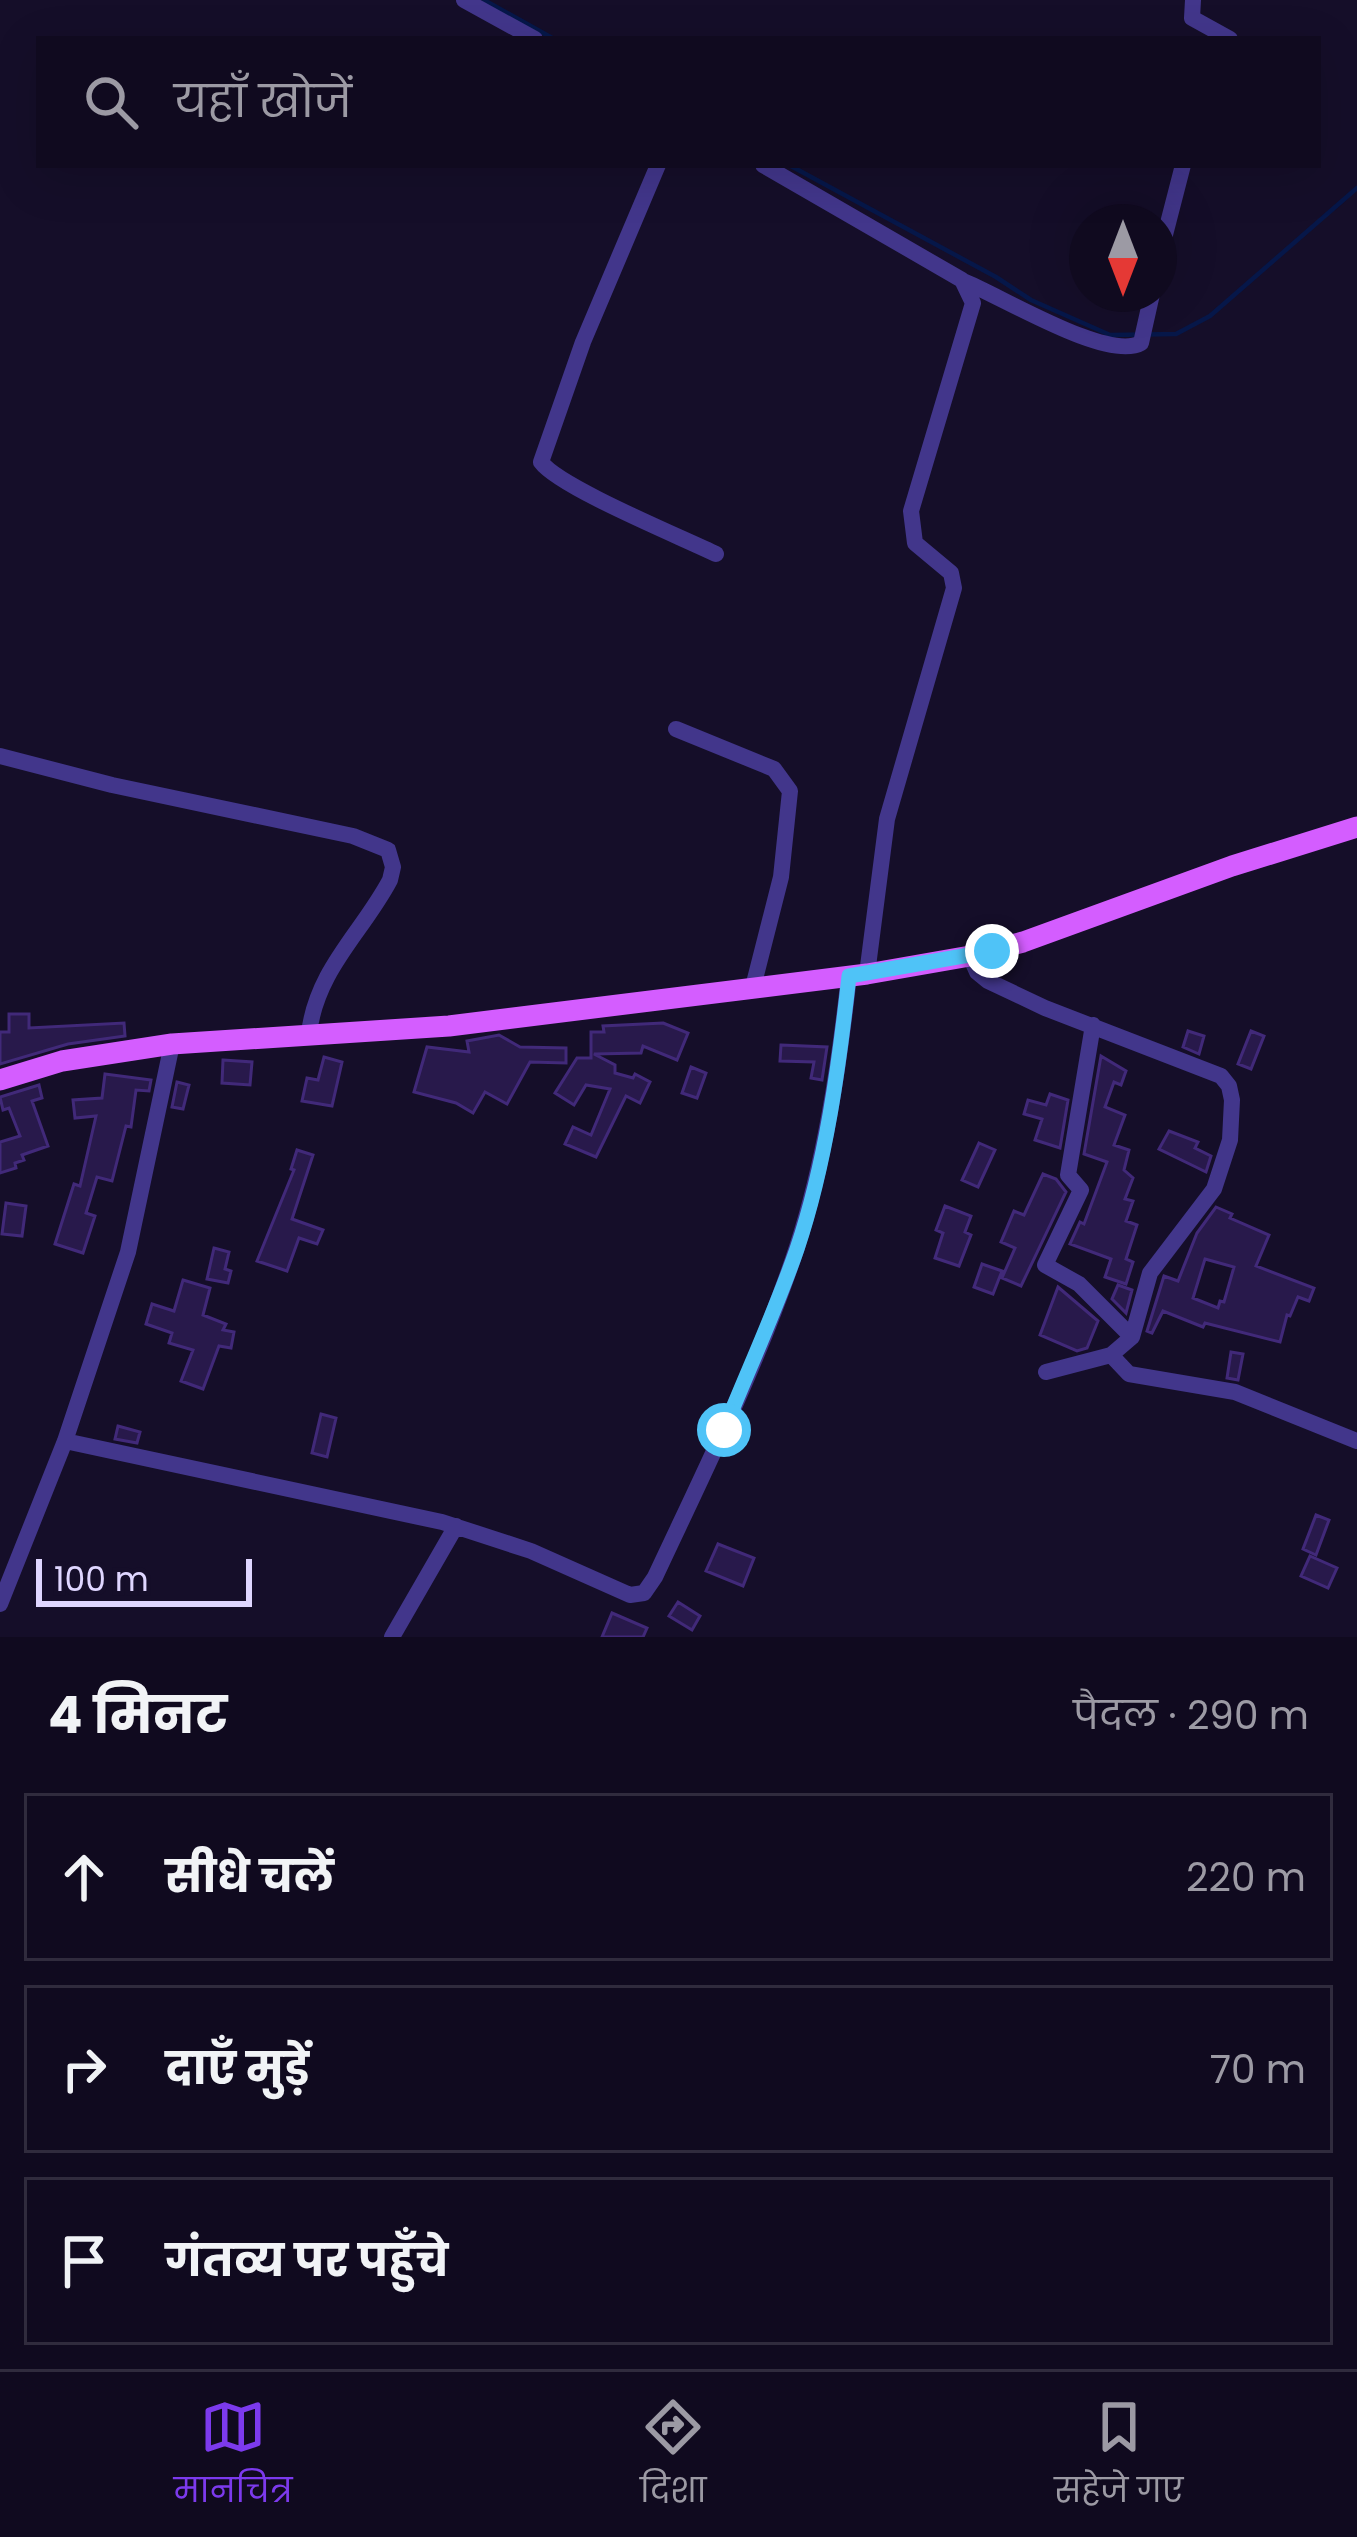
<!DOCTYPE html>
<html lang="hi">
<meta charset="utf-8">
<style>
body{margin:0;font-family:Poppins,"Noto Sans Devanagari",sans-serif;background:#191328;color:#f1f3f6}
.compass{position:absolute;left:1069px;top:204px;width:108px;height:108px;border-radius:50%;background:#100a1f;box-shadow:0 12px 48px #0002;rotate:180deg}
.scale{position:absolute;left:36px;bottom:30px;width:216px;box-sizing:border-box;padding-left:12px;border:6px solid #dfd6ff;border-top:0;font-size:33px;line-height:42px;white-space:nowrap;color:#dfd6ff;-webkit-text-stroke:9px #150e29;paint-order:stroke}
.stop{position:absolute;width:36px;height:36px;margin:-27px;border:9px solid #4fc3f7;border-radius:50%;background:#fff}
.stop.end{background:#4fc3f7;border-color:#fff;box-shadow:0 3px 12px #0008}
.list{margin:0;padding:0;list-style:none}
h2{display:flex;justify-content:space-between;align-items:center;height:156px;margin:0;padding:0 48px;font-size:51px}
h2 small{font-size:39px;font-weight:400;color:#9c9aa4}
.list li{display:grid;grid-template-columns:78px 1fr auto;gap:36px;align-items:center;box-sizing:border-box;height:168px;margin:0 24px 24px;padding:0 24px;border:3px solid #302b3d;border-radius:0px}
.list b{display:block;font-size:45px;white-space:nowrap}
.list em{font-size:39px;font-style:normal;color:#9c9aa4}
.icon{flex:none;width:66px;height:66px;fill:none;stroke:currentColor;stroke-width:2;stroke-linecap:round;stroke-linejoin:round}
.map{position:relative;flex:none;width:1357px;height:1637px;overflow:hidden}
.search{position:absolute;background:#100a1f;box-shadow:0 12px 48px #0002;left:36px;right:36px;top:36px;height:132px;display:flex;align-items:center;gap:30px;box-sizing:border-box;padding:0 42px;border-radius:0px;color:#9c9aa4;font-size:45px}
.sheet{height:732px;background:#100a1f}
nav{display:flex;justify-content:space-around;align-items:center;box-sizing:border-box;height:168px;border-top:3px solid #302b3d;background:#100a1f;font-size:33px;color:#9c9aa4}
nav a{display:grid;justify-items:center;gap:6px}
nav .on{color:#7c3aed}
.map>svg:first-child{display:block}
</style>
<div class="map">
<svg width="1357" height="1637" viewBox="0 0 1357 1637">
<rect width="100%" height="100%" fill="#150e29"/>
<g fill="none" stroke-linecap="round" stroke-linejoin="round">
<path stroke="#061749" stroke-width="4.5" d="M484,0L554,39
M789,165L996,277L1031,300L1110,335L1176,334L1210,316L1357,188"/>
</g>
<path fill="#28194b" stroke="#412979" stroke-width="3" fill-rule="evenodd" d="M9,1014H29V1028L124,1023L125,1036L68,1044L0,1064V1032H9Z
M663,1023L688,1033L677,1060L643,1046L641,1053L594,1054L615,1065V1073L633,1078L635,1074L650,1082L640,1103L626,1096L596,1157L565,1144L573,1127L591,1135L610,1089L586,1085L574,1105L555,1093L577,1058H591V1032H604L603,1026Z
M1188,1031L1204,1036L1199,1054L1183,1047Z
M1251,1031L1264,1036L1251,1069L1238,1064Z
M499,1035L520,1047L566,1048V1063L530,1062L507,1104L485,1092L473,1113L456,1103L414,1092L427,1047L469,1052L467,1041Z
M781,1045L827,1047L822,1080L811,1078L814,1062L780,1061Z
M1101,1056L1126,1071L1121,1085L1114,1082L1105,1107L1125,1115L1114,1145L1129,1150L1124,1170L1133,1178L1125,1199L1133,1201L1126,1221L1137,1225L1126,1259L1133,1262L1126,1284L1105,1277L1111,1259L1070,1244L1080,1222L1084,1224L1107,1162L1084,1154Z
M324,1057L342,1062L332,1106L302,1101L307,1078L318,1080Z
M223,1060L252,1062L250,1085L222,1083Z
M691,1067L706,1073L697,1098L682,1093Z
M105,1074L151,1080L149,1091L136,1090L131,1127L126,1126L112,1181L97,1177L86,1213L95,1216L83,1253L55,1244L74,1184L80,1186L96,1116L75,1118L73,1100L102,1098Z
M177,1082L189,1085L183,1109L172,1107Z
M39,1085L42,1098L32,1101L48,1146L22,1155L24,1160L15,1163L16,1168L0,1173V1142L20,1136L9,1108L3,1110L0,1097Z
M1050,1094L1068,1100L1060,1148L1035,1140L1042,1119L1024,1114L1028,1100L1046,1105Z
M1169,1131L1198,1142L1195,1148L1211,1156L1206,1172L1159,1149Z
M979,1143L995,1150L978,1187L962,1180Z
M297,1150L313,1155L292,1219L323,1230L317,1244L299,1238L287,1271L257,1261L294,1170L291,1169Z
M1043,1174L1056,1179L1066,1192L1021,1286L1002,1278L1015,1248L1001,1242L1014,1211L1024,1215Z
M6,1203L26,1206L22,1236L2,1234Z
M945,1206L971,1216L965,1232L971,1235L959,1266L935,1258L943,1233L936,1230Z
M1216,1207L1232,1214L1230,1218L1269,1235L1256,1266L1314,1288L1309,1301L1298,1297L1290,1316L1287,1315L1280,1342L1205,1323L1203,1327L1163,1311L1152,1333L1147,1331L1164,1276L1178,1281L1197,1233ZM1205,1259L1234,1267L1224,1302L1220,1301L1218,1308L1193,1298Z
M214,1248L229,1252L225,1269L231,1271L228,1283L207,1279Z
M982,1264L1002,1271L993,1294L974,1287Z
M183,1280L210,1288L203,1315L226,1324L223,1330L234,1332L231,1348L219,1346L203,1389L181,1381L193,1350L169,1343L172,1333L146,1324L152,1304L174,1311Z
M1118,1285L1132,1290L1126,1313L1112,1299Z
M1058,1287L1098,1321L1087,1348L1077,1351L1040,1335Z
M1231,1352L1243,1354L1238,1380L1227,1378Z
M321,1414L336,1418L327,1457L312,1453Z
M118,1426L140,1432L137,1443L115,1439Z
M1316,1515L1329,1520L1316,1555L1303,1549Z
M718,1544L754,1558L743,1586L706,1571Z
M1310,1556L1337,1568L1328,1588L1301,1576Z
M678,1602L700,1616L692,1630L669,1616Z
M612,1613L647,1628L643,1637H602Z"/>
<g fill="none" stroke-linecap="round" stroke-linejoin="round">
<path stroke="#42368b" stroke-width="16" d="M464,0L535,39
M1193,0L1192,18L1230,39
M658,165L583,342L541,462C559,487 681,537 716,554
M763,165L962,280L973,303L911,511L915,543L951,573L954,588L887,819L867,974
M1159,258L1183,165
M963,281C1001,296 1107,362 1141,343L1152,294
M676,729L774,769L790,791L781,877L753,987
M0,756L112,785L353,836L388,850L393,867L390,880C362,933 317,969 309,1033
M970,956L977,972L988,981L1045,1008L1221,1076L1229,1086L1232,1100L1230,1140L1214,1189L1150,1273L1132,1337L1111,1355L1046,1372
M1093,1025L1068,1175L1081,1190L1045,1265L1079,1284L1132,1337
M1111,1355L1129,1374L1235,1392L1357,1441
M65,1441L442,1522L531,1551L630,1595L644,1593L655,1577C705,1470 760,1360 797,1247C825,1161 839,1066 849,976
M0,1604L65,1441L128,1252L172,1044
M392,1637L456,1526"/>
<path stroke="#d45dff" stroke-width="21" d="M0,1080L62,1061L172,1044L449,1026L867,974L970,956L1023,942L1232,866L1357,827"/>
</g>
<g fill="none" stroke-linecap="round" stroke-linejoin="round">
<path stroke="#4fc3f7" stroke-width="15" d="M724,1430C748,1370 776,1310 797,1249C826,1163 839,1066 849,976L992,951"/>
</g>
</svg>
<svg class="compass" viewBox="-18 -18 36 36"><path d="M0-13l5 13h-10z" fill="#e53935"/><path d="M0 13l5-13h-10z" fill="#9c9aa4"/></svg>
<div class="scale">100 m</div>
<div class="stop" style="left:724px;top:1430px"></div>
<div class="stop end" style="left:992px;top:951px"></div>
<div class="search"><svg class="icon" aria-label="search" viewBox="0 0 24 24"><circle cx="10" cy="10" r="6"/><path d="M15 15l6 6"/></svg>यहाँ खोजें</div>
</div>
<section class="sheet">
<h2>4 मिनट<small>पैदल · 290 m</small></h2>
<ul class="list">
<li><svg class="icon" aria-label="ahead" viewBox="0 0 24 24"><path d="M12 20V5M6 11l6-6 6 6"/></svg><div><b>सीधे चलें</b></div><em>220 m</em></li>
<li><svg class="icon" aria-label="right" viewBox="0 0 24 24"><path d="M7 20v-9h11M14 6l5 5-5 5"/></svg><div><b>दाएँ मुड़ें</b></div><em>70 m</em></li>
<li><svg class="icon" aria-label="arrive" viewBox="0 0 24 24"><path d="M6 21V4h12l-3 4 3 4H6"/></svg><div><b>गंतव्य पर पहुँचे</b></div></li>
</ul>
</section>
<nav>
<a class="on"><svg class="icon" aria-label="map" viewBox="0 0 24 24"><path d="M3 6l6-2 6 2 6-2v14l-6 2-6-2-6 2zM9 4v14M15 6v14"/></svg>मानचित्र</a>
<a><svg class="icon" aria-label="directions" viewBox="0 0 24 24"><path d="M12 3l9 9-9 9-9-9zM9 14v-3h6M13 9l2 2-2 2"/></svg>दिशा</a>
<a><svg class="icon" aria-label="saved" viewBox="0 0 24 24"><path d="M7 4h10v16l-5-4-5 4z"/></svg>सहेजे गए</a>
</nav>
